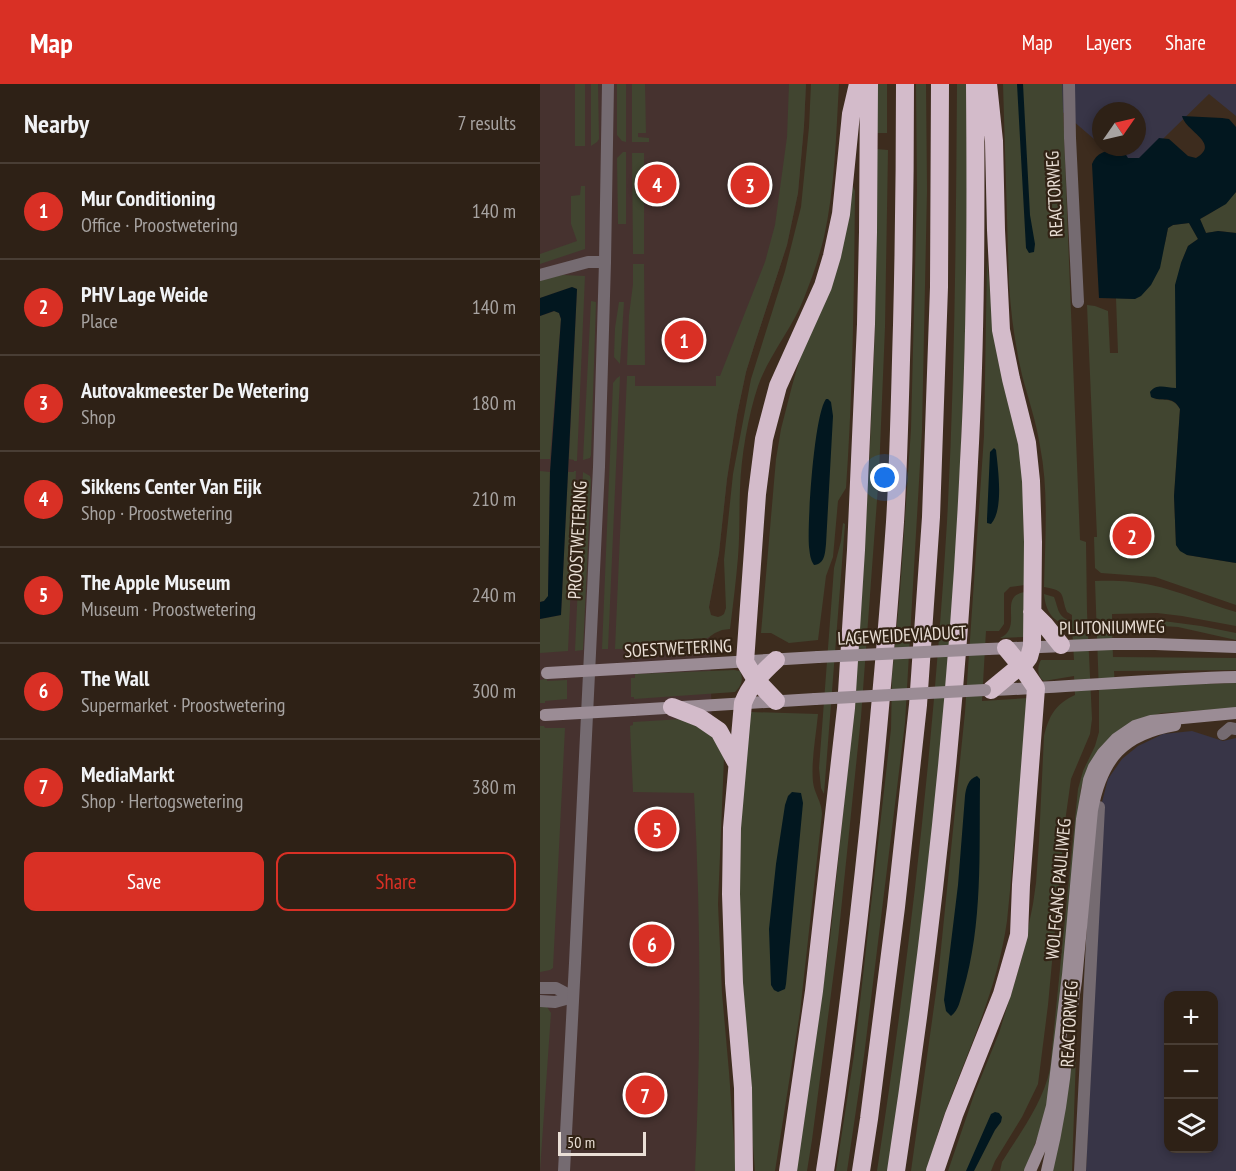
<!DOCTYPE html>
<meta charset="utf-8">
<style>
body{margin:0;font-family:"PT Sans Narrow",sans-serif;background:#3a2e23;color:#f1f3f6}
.controls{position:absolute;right:18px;bottom:18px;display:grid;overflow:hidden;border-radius:12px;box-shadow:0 3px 9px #0003}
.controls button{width:54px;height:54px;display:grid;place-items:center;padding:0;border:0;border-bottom:2px solid #493e35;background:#2e2116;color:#f1f3f6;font:30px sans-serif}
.compass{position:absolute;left:552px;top:18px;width:54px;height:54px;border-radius:50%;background:#2e2116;box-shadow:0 3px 9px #0003;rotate:56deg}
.scale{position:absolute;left:18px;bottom:15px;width:88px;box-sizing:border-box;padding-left:6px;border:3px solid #eadfd6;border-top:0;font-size:16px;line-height:21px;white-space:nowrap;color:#eadfd6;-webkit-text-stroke:4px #322315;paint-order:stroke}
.you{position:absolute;left:345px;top:394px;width:21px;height:21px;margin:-15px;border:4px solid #fff;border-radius:50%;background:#1a73e8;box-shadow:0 0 0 9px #1a73e833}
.badge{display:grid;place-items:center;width:39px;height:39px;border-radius:50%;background:#d93025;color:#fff;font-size:20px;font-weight:700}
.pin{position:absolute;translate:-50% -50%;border:3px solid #fff;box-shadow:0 2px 6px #0006}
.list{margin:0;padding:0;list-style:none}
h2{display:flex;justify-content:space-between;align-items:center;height:78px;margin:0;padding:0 24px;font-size:26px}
h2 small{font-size:20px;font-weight:400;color:#a7a3a1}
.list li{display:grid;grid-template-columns:39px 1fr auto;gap:18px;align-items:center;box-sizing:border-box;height:96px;padding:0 24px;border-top:2px solid #493e35}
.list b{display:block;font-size:22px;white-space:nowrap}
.list p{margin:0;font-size:20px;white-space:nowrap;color:#a7a3a1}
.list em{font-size:20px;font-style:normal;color:#a7a3a1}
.actions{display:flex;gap:12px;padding:18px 24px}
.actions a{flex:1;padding:14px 0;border:2px solid #d93025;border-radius:12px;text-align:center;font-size:21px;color:#d93025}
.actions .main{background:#d93025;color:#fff}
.icon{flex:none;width:33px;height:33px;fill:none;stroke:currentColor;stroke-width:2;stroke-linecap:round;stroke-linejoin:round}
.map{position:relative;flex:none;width:696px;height:1087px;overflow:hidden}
header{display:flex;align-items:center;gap:36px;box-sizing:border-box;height:84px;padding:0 30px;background:#d93025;color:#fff}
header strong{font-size:28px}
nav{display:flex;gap:33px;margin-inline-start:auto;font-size:21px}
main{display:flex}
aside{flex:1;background:#2e2116}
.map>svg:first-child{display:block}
</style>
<header>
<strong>Map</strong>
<nav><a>Map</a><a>Layers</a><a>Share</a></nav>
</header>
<main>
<aside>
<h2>Nearby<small>7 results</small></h2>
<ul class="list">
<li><span class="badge">1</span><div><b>Mur Conditioning</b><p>Office · Proostwetering</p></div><em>140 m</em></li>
<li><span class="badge">2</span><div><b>PHV Lage Weide</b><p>Place</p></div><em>140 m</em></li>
<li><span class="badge">3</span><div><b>Autovakmeester De Wetering</b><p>Shop</p></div><em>180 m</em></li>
<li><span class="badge">4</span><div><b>Sikkens Center Van Eijk</b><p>Shop · Proostwetering</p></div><em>210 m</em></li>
<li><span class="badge">5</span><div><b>The Apple Museum</b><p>Museum · Proostwetering</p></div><em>240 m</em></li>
<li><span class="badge">6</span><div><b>The Wall</b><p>Supermarket · Proostwetering</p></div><em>300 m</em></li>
<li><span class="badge">7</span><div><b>MediaMarkt</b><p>Shop · Hertogswetering</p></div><em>380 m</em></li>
</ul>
<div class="actions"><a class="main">Save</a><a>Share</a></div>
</aside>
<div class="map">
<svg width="696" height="1087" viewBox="0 0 696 1087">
<rect width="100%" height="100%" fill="#3d2c1e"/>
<path fill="#46322f" d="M0,0H266L264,42L258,109L247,161L215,259L206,288L197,331L187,395L179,469L169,523L176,803V1087H0Z"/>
<path fill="#383547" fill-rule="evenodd" d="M517,0H696V32L669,10L590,87L563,63H597V27H561V61L518,24Z
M652,647L683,657L696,654V1087H546L562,718L568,695L582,675L598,662L623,650ZM628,912H674V1064H628Z"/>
<path fill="#414530" d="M35,0H45V62H35Z
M51,0H58L59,55L57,58L51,62Z
M77,0H86V58L82,57L77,51Z
M92,0H105L106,49H98V53L109,54V58H92Z
M249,0H266L264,42L258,109L247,161L215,259L206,288L197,331L187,395L179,469L169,523L171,531L178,533L181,532L184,530L186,524L184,476L193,390L211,295L245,187L261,123L269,43L271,0H299C296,51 295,104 284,153C279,174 272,194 264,214C252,245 229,271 218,302C208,332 201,373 200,405C199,427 200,450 198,473C196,497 193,521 190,545L182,546L175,549L153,564L75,565L87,292H95V302H176V292H180L225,178L235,141L247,53Z
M336,0H347V49H336Z
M376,0H386L387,106L382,346L365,639L324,972L307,1087H296L314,971L351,645L352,592L360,508L371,345L377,106Z
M417,0H428L426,232L418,439L405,632L386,802L363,996L348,1087H337C370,872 394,655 407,438C415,292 416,146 417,0Z
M463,0H522L540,456L546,458L547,528L552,635L550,650L531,695L525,738L508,921L498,1000L482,1033L455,1077L451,1087H408L435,1008L459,949L482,874L493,820L496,799L499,757L504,652C509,632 515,620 535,611L534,592L504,597C497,593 497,582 501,576H534L532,543C513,538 506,529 504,510L514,513C519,526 517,532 532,538V531L527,528C520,510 527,507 504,503C505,456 509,408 500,362C496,337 488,314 482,291C475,261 471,231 469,200Z
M336,65L348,66L345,243L339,389L321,633L298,856L272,1056L267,1087H256L290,855L313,633L329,386L335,243Z
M83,68H86V140H78L77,74Z
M92,69H104V170H93Z
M311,98L315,107C314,206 313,306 306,404L298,417L293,473L286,492L278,556L249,559L231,549H221L236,375L241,345L252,302Z
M41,102H45V165L0,180V170L37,157L31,140V112L40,111Z
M696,108V149L679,147L666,149L660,135C674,128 685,120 696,108Z
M649,139L658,155L648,162L641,179L636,305L614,315C625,316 634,314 640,325L634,412L636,461L647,471L696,479V521L615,493L561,489L555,484L554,453H557L547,221L555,222L568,227L570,269H578L576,214L595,215L625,159L628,144L633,141Z
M447,175L451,217L482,366L485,501L470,503L464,509V540L459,547H446L442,617L489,614L467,837C457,908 427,968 403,1034C397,1051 392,1069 387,1087H371L398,894L425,628L444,352Z
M93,180H104L105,281H87L89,231L93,200Z
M23,191L45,192L37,377H34V376L29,375L37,205L32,203L0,214V195Z
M51,217L56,218L51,371L50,374L43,376Z
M79,218H84L80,280L74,273L75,244Z
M15,227L19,229L21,235L10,375H0V232Z
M80,292L68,565H62L73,299L77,294Z
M0,387L10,388L8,513L4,517L0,518Z
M34,387H36L28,567L0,569V535L21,531L28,388H34Z
M43,388L50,392L51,396L43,566L35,567Z
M303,439L305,440L284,710L281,704L279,684L294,484L301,457Z
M555,497C573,496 594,497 611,501C640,507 667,520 696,528V542L642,532L617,529L572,530V537H623L661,542L696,549V556L638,543L622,542L572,544L573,573L696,574V586L574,587L575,603L696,599V624L622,629L600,635L546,689L541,704L520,920L507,1027L485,1087H460L462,1078C480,1049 503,1019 510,985L538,705L543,687L555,662L559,648V609Z
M485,508V553L460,554C484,543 457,512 485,508Z
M194,586L200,587C204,596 201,602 195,608L94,615V613H91V594H95V590Z
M7,595V597L27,596V615L5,617V619H0V596Z
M210,628L278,630C276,652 271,676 273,698C274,709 282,718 282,730L260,928L235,1087H215L203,937L197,773Z
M142,635L172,647L184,674L178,820L182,909L189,988L196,1087H155C161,961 161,835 154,709L93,708L90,642L93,641V638Z
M0,642H4L5,644H25L13,884L10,886L0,888Z
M0,922L7,923L11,929L0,1087Z
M532,971L536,972L532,1087H511Z"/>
<path fill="#02171f" d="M477,0H483L490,131L495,160L494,168L489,169L486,164Z
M642,32L682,34L689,35L696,43V108L686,120L660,135L666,149L678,147L696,149V479L647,471L640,467L636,461L634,412L640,325C632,310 622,319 611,313L610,308C617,299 626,304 636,304L635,201L641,179L648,162L658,155L649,139L633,141L628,144L620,184L611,201L601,212L595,215L559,214L552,80C557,67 570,65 583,66L588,74H599L619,54L629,55L648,72L656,74C681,59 646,48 642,32Z
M32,203L37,205L21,531L0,535V518L4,517L8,512L10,388L21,235L19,229L14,227L0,232V214Z
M286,315H288L291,318L293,332L286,460C285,469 285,480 274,481C270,475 270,470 269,463C267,440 274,331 286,315Z
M454,364L456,366C458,385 464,426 451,440L447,439V435L450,368Z
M437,692L440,695V698C439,768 443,840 423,907C420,916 419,926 411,932L406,927L404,916L418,801L425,712C426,704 428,695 437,692Z
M252,708L261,709L263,719L246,900L245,905L238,908L234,906L231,901L229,845L236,780L245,721L248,712Z
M455,1028L459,1029L462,1033L461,1038L455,1046L434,1087H426L451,1030Z"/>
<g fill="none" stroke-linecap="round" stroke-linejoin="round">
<path stroke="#756b71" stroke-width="12" d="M529,0L530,54L538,218
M0,191L48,178H65
M683,650L690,644L696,645
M0,904H16L33,913
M0,917L15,918L33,913
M540,1087L559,723"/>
<path stroke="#756b71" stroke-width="12" d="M24,1087L35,879L59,383L65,178L68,0"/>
<path stroke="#9b8c95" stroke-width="12" d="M448,565L573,560H615L696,563
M95,584L278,573
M452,606C533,603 614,595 696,593
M93,626L275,615
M532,923L536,897L552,726C562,674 583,650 635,641
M490,1087L501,1062L512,1022L528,891L542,735L549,696L554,683L563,669L576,655L595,642L611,637L696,629
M507,1087C517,1046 524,1006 527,964"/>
<path stroke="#d3bbca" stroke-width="18" d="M448,0L454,57L456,146L461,246L471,295L487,359L491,397L493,458L492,562L489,573L486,577L451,606
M492,528L505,541L521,561
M236,617L216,596L205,578L217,410L224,355L238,302L283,202L292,172L301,130L311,30L318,0
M132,623L160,634L179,647L196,678
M204,1087L203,1004L194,899L191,810L192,744L203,619C210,601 222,589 236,576
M248,1087L274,907L306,624L316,466L326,240L328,148L329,0
M285,1087C303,972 317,855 329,739C339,639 348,539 355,438C359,373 360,307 362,241C364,161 365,80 365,0
M321,1087L329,1035L356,823L378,621L391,433L399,203L400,0
M356,1087C392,852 418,615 429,378C436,252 436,126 435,0
M395,1087L414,1031L462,910L479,851L481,801L496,604L481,582L466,564"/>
<path stroke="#9b8c95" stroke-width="12" d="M278,573L448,565
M7,589L95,584
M275,615L445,606
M5,631L93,626"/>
</g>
<g text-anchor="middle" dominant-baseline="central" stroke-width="4.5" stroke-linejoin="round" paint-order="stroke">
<g font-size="18" fill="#eadfd6" stroke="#322315">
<text transform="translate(514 110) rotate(-93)">REACTORWEG</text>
<text transform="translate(37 456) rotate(-87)">PROOSTWETERING</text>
<text transform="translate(572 543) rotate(-1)">PLUTONIUMWEG</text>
<text transform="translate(362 551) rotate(-3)">LAGEWEIDEVIADUCT</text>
<text transform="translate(138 564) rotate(-3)">SOESTWETERING</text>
<text transform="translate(518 805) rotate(-85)">WOLFGANG PAULIWEG</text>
<text transform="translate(529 940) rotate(-87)">REACTORWEG</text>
</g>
</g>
</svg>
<div class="controls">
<button>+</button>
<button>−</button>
<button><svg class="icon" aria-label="layers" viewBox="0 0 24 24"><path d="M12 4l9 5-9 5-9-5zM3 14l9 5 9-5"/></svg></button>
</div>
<svg class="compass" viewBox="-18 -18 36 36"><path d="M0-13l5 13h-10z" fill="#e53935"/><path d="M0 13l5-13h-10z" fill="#a7a3a1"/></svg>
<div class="scale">50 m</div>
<div class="you"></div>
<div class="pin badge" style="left:144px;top:256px">1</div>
<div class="pin badge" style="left:592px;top:452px">2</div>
<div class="pin badge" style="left:210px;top:101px">3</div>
<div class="pin badge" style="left:117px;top:100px">4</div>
<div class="pin badge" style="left:117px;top:745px">5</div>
<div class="pin badge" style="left:112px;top:860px">6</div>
<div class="pin badge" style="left:105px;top:1011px">7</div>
</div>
</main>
